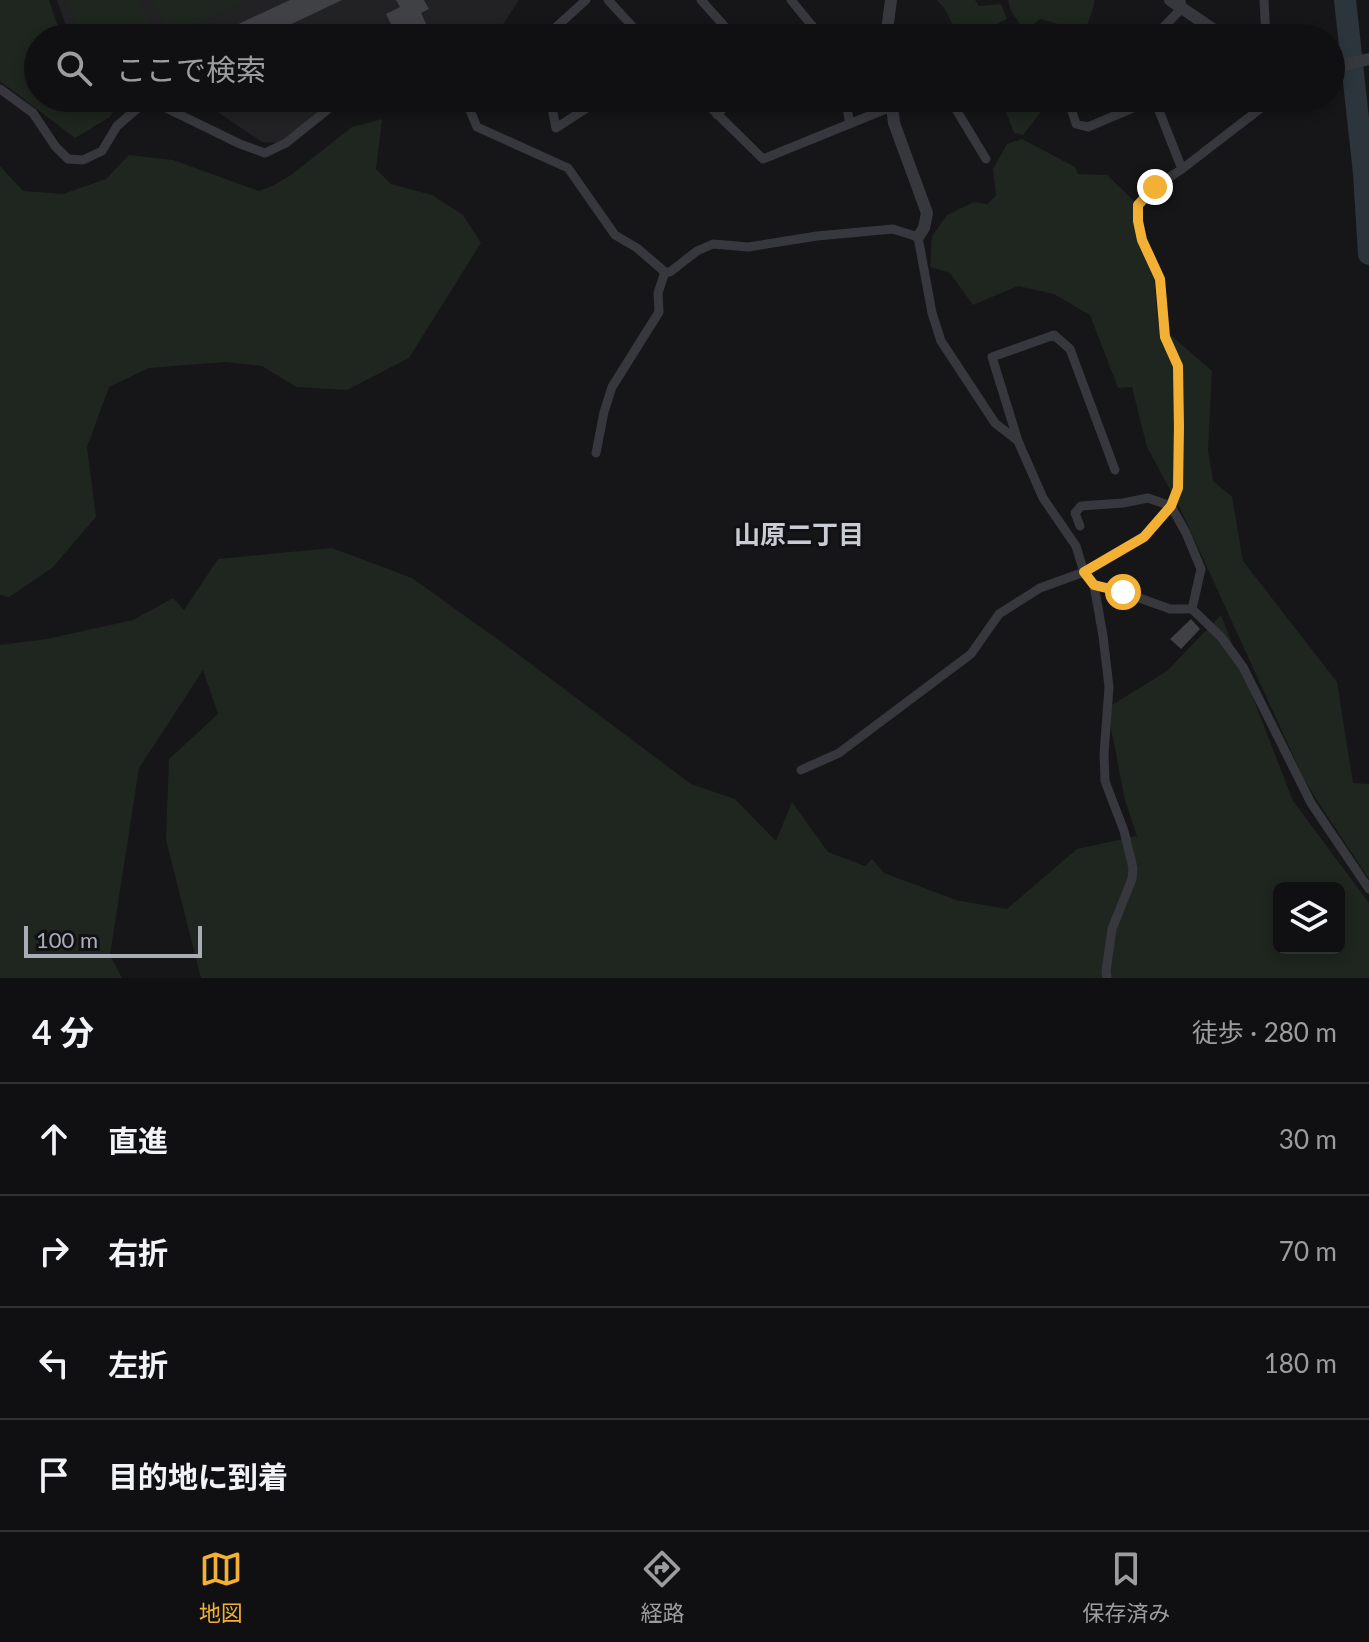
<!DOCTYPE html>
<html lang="ja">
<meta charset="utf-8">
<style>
body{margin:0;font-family:Lato,"Noto Sans JP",sans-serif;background:#19191b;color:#f1f3f6}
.controls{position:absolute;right:24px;bottom:24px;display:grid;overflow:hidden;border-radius:12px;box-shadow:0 4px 12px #0003}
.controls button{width:72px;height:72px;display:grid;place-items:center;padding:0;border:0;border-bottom:2px solid #303032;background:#101012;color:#f1f3f6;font:40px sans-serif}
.scale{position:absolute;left:24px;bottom:20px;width:178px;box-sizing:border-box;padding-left:8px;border:4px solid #a8adb8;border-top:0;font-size:22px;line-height:28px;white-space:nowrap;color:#a8adb8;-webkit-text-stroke:6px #111113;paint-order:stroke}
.stop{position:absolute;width:24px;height:24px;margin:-18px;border:6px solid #f2b134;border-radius:50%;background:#fff}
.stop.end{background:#f2b134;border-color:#fff;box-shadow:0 2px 8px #0008}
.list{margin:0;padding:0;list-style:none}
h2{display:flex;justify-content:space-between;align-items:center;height:104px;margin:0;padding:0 32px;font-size:34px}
h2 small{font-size:26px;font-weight:400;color:#9c9d9f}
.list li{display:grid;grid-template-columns:52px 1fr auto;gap:24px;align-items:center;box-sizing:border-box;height:112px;padding:0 32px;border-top:2px solid #303032}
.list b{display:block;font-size:30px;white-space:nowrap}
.list em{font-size:26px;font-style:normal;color:#9c9d9f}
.icon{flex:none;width:44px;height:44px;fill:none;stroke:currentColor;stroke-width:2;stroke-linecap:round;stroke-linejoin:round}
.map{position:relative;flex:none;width:1369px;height:978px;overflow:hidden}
.search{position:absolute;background:#101012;box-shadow:0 4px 12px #0003;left:24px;right:24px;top:24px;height:88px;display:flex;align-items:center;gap:20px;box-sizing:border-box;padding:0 28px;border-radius:44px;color:#9c9d9f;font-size:30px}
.sheet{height:552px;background:#101012}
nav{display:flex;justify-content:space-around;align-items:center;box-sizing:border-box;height:112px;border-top:2px solid #303032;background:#101012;font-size:22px;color:#9c9d9f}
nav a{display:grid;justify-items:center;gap:4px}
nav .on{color:#f2b134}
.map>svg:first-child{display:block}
</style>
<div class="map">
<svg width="1369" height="978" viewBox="0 0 1369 978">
<rect width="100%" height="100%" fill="#161618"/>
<path fill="#222225" d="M57,0H519L494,38H70Z
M197,98H337L280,143L262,142Z"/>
<path fill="#1e261f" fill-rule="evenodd" d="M0,0H49L62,38H38V98H121L110,117L75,138L0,81Z
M66,0H138L156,38H84Z
M152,0H248L171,37Z
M937,0H975L979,6L1001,4L1007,19L993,26L998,38H960L944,8Z
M1008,0H1094V5L1087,26H1065L1040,19L1025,31L1011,11Z
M1001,98H1049L1045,107L1023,135L1014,133Z
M382,119L376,169L391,184L432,195L463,215L481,243L409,358L347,390L296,387L262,366L225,362L149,368L109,387L87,447L96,517L52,568L9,597L0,595V166L23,191L63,194L106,179L129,155L173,160L259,191L274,185L291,175L352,127Z
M1022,139L1075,167L1078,174L1107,175L1133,200L1138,241L1154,275L1158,324L1212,371L1208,450L1213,481L1232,497L1243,561L1337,682L1353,783L1369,784V879L1320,805L1303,777L1180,508L1147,447L1132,387L1118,388L1090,315L1054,294L1018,286L973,305L950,273L930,267L932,236L947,215L974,202L987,204L996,196L993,169L1007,144Z
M332,548L412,578L507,646L691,784L735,799L776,841L792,802L828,852L865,866L872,859L884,873L956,900L1007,909L1077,849L1137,836L1125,800L1107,708L1167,671L1221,615L1293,801L1369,903V978H201L166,840L169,759L218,714L203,670L139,768L110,955L122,978H0V645L47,639L133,620L173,598L184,610L218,559ZM1279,888H1339V948H1279Z"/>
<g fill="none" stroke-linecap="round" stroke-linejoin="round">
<path stroke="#2c353c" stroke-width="22" d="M1345,0L1364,173L1369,254"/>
</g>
<path fill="#404145" d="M290,0H342L262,38H235L230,28Z
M396,0H424L429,9L421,13L431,34L423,38H398L386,14L400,7Z
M1191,619L1200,629L1181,649L1170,639Z"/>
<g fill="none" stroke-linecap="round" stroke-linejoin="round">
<path stroke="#37383d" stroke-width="9" d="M608,0L643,38
M701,0L735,38
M791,0L822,38
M1264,0L1266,38
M544,38L586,0
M798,38L812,25
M1153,38L1182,8L1181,0
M0,89L33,113L55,146L68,159L83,160L102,151L117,126L139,107L162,106L240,144L265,153L286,143L342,98
M465,98L477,127L568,168L615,235L637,248L665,272
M550,98L556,128L602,98
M701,98L763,159L913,98
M845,98L850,124
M949,98L986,159
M1068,98L1076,124L1088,127L1154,99
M1154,98L1182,169
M717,115L733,98
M665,272H670L697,251L713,244L748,247L817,236L893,229L918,237L932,313L941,341L995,423L1018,441L1043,498L1076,546L1084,572L1094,585L1103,636L1109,687L1104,754L1105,781L1124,831L1133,868L1132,879L1112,929L1106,971L1107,978
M1018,441L992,357L1054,335L1070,349L1115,470
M596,453L604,412L612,387L659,312L658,293L665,272
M1094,585L1123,592L1170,609H1192L1221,637L1243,667L1311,803L1369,889
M1192,609L1201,569L1186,533L1171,506L1178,488V366L1165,337L1160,279L1142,240L1138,221V205L1155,187L1182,169L1274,98
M801,770L839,753L971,654L999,614L1040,588L1084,572L1144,537L1171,506L1148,498L1123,503L1081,506L1075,513L1080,526"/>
<path stroke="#37383d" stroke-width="12" d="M1170,0L1226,38
M886,38L891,0
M1331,68L1369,59
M891,98L894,123L927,213L924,228L918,237"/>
</g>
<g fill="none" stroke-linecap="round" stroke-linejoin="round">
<path stroke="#f2b134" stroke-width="10" d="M1123,592L1094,585L1084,572L1144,537L1171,506L1178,488L1179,427L1178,366L1165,337L1160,279L1142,240L1138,221V205L1155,187"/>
</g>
<g text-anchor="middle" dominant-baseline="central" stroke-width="6" stroke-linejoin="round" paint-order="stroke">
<g font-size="26" font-weight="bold" fill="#c9ccd4" stroke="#111113">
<text x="799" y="534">山原二丁目</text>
</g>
</g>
</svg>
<div class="controls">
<button><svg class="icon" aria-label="layers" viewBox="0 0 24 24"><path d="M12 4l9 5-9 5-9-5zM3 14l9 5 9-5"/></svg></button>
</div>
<div class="scale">100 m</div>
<div class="stop" style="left:1123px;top:592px"></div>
<div class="stop end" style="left:1155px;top:187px"></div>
<div class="search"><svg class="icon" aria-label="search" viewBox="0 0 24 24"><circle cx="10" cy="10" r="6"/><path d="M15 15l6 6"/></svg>ここで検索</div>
</div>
<section class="sheet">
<h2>4 分<small>徒歩 · 280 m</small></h2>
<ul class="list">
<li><svg class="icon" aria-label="ahead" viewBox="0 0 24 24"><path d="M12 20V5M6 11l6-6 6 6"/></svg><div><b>直進</b></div><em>30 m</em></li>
<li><svg class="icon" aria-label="right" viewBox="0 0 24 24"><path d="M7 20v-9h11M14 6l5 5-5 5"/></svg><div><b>右折</b></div><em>70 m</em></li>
<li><svg class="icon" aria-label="left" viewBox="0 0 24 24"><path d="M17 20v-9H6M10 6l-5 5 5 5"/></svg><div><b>左折</b></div><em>180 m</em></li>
<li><svg class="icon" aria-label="arrive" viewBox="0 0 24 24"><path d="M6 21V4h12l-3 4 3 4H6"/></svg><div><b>目的地に到着</b></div></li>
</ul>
</section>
<nav>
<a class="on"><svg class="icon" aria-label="map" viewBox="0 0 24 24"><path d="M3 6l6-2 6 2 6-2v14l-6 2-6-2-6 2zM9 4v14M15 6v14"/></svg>地図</a>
<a><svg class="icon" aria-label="directions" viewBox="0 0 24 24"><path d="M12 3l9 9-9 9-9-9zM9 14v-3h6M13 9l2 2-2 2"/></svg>経路</a>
<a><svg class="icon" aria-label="saved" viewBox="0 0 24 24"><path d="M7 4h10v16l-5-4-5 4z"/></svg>保存済み</a>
</nav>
